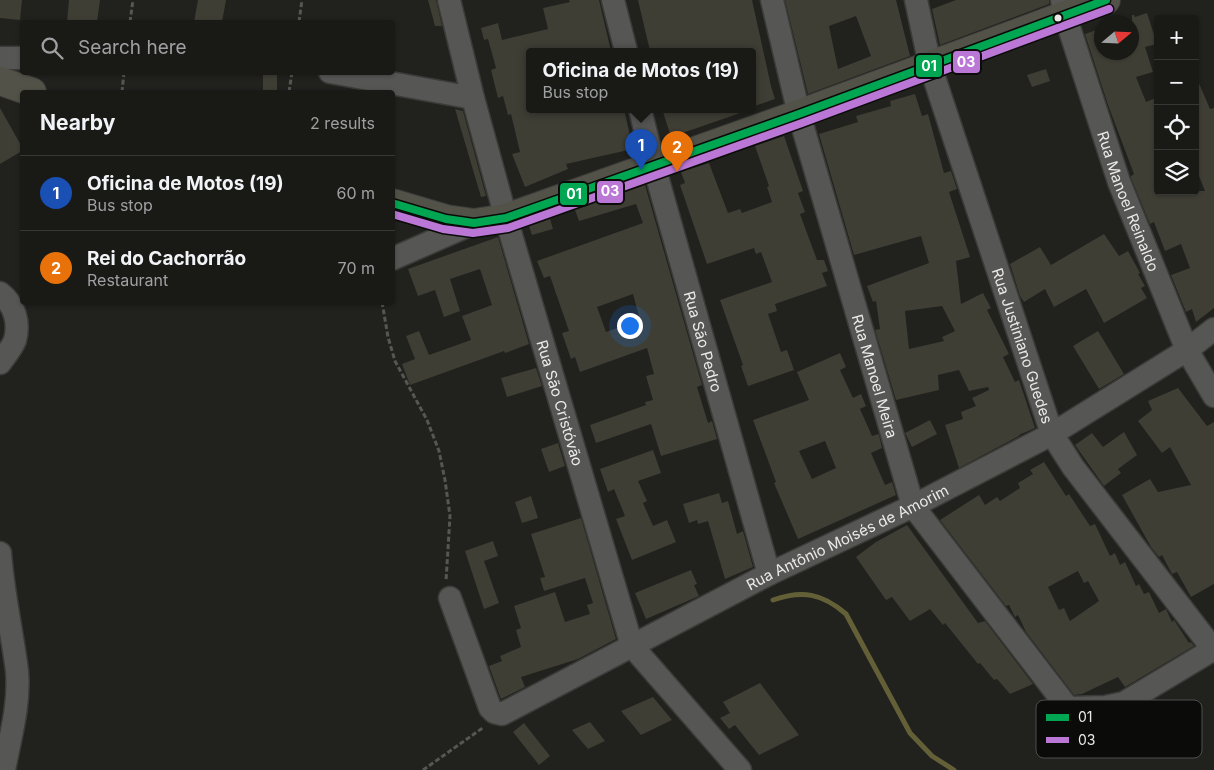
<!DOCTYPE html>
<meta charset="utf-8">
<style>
body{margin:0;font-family:Inter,sans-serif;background:#262623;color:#f1f3f6}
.controls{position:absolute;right:15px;top:15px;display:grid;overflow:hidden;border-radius:5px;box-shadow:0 1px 4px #0004}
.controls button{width:45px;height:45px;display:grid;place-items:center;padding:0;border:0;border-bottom:1px solid #373835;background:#191916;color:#f1f3f6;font:25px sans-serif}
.compass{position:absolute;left:1094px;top:15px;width:45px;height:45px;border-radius:50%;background:#191916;box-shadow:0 1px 4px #0004;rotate:71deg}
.you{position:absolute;left:629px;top:325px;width:18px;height:18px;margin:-12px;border:4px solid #fff;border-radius:50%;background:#1a73e8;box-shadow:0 0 0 8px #1a73e833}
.badge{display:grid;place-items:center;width:32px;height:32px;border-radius:50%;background:#0f766e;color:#fff;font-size:16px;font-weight:700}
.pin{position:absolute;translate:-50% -41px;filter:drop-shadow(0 1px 2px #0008)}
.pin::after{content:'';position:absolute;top:26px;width:18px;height:15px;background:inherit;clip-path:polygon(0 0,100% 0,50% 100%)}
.popup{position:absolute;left:526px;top:48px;width:230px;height:65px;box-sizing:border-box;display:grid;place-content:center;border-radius:5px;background:#191916;filter:drop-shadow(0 1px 4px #0005);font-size:16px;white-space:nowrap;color:#9fa0a1}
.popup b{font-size:19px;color:#f1f3f6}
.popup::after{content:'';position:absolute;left:50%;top:100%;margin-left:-10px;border:10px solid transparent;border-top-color:#191916}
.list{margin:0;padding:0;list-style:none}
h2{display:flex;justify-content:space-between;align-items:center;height:65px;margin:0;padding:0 20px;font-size:21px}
h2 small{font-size:16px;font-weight:400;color:#9fa0a1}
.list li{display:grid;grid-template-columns:32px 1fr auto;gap:15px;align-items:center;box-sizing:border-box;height:75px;padding:0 20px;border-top:1px solid #373835}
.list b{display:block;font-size:19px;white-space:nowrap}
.list p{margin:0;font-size:16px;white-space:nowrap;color:#9fa0a1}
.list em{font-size:16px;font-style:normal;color:#9fa0a1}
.icon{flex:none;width:28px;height:28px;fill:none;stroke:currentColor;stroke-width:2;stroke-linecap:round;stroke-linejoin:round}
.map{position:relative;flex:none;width:1214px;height:770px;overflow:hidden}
.search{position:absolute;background:#191916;box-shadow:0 1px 4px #0004;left:20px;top:20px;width:375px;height:55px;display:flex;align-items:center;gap:12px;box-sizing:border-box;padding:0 18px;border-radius:5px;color:#9fa0a1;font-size:19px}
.panel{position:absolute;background:#191916;box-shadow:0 1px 4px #0004;left:20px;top:90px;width:375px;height:215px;border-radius:5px}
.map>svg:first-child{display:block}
</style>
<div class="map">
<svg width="1214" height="770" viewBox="0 0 1214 770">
<rect width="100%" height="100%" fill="#21211e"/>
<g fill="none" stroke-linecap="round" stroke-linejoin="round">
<path stroke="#636037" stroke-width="5" d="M773,600C802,590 822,593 846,614L910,733L932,756L954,770"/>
</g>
<path fill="#3e3e35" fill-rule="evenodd" d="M0,0H22L20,20L0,18Z
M69,0H100L97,22H67Z
M198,0H226L222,22H194Z
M428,0H436L442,26H435Z
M569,0H599L611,51H530V109H624L633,149L566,164L568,169L525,187L512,154L520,152L511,114L508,115L503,96L498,98L491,70L496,68L488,39L484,40L481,28L498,23L502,40L548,29L543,8L570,2Z
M638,0H752L771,86L775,99L752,107V51H650Z
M785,0H896L910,56L808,94ZM856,16L871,56L838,69L829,26Z
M956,0H1049V4L940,45L932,9Z
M1147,13L1157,44L1145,47L1153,72L1136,77L1146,102L1158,97V191H1205L1195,166V74L1210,109L1214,108V308L1196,322L1192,309L1186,312L1171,275L1190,268L1181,244L1165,251L1154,222L1150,224L1131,178V176L1134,174L1108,105L1085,34L1102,28V52H1132V15H1134L1135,17Z
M1046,69L1050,81L1032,87L1027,75Z
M263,72H277V92H263Z
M915,94L922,116L928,114L944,173L951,171L957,189L949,192L970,257L956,261L961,304L983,293L991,308L987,310L1009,354L1003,357L1015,382L1019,380L1035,428L1019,435V436L959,468L945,425L963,419L961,412L976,406L972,398L989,390L988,387L969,391L959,370L938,375L939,390L896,400L875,330L880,329L876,301L873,302L867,286L929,263L921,236L854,255L819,134L858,122L856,116L891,106L890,101ZM942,306L955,331L942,337L944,341L909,349L905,311Z
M0,108L22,147V151L0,164Z
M455,109L463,111L486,196L481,197Z
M662,109H746V111L671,137Z
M784,136L803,191L798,193L805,212L800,214L817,260H824L828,271L822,273L827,286L775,304L777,311L768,314L781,352L787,350L794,370L748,386L741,366L743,365L720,300L772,282L761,252L756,254L754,248L707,264L680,185L685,183L681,172L709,163L728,213L740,209L742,213L772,202L767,187L769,186L755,146Z
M645,185L702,385L697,387L708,423L712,421L717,439L661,456L651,424L596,443L590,425L646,405L645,402L653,400L646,376L654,374L647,348L580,372L575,357L571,359L562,333L569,331L550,276L544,278L537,261L643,223L636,204L579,221L575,210ZM633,294L640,320L606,332L597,307Z
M550,219L553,229L532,235L529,226Z
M1104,234L1119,256L1128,251L1140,273L1138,274L1145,286L1141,288L1147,298L1104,323L1086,289L1054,307L1045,289L1024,302L1020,296L1010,264L1040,247L1051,265Z
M498,237L529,344L505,353L504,351L410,385L402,364L415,359L406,336L419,331L429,355L471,340L462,316L492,305L480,269L450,279L460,311L444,317L435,290L418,296L408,269Z
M1098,331L1124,374L1099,389L1073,346Z
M840,353L846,367L840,370L853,398L861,394L866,406L860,409L872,436L878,434L879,435L882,448L871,453L885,485L892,482L896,495L798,539L774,483L776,482L753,420L809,400L797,372ZM825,441L836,468L812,479L799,451Z
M536,368L542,386L507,397L501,378Z
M1178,388L1207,426L1214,422V584L1191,597L1177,572L1172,574L1162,555L1159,557L1151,547L1122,495L1150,479L1158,492L1191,485L1170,447L1162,453L1138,421L1152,410L1148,401Z
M930,420L937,434L912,447L905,433Z
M1124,432L1137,455L1118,469L1121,473L1104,486L1075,445L1092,433L1103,447Z
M558,443L565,466L549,472L541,449Z
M653,450L661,473L638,481L647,501L643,503L653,526L667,520L676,542L632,560L616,519L625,516L614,489L608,492L600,469Z
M1044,462L1066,496L1069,494L1090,526L1095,524L1110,556L1115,553L1120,565L1125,562L1136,586L1139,584L1144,594L1149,592L1159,613L1166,609L1172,622L1174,620L1189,643L1191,642L1194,646L1125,687L1118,677L1082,694L1074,695L1026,632L1018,615L1015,617L1009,605L1006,606L940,520L979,495L985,505L997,497L1000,501L1020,488L1018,483L1033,474L1030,470ZM1078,571L1084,583L1088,581L1099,601L1070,621L1064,608L1059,610L1048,587Z
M719,493L722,503L728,501L737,534L743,531L753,567L725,579L708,521L698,524L697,520L689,523L683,504Z
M531,496L538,518L522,523L515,502Z
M581,518L616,639L578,659L521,677L525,687L501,699L489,666L502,661L500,656L521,647L516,630L521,628L514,606L555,592L565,622L590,614L587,605L593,603L585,578L544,591L540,578L545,577L531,534Z
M907,525L978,623L985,621L1033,684L1010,694L997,679L994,680L980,663L978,664L945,623L943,625L930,609L910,621L892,597L886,600L856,557L876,542Z
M493,541L498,556L484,561L499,603L484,609L465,551Z
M691,570L697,584L694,585L699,596L646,619L635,593Z
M760,683L799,735L759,755L735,725L729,729L720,718L730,713L723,702Z
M653,697L672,720L641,735L621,711Z
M590,722L605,741L588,749L572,730Z
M524,723L550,756L539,765L513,732Z
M1145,727L1152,742L1137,749L1129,733Z"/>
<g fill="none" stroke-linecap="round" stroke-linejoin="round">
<g stroke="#3b3b39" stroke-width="25">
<g id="minor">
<path id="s1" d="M449,0L473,98L506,218L632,646L740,770"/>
<path d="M613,0L626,51"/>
<path id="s2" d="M772,0L799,114L913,506L1068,708L1105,707L1124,703L1214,649"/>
<path id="s3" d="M916,0L930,65L1052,434L1073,467L1213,649"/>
<path id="s4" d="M1062,0L1065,15L1119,182L1187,350L1214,396"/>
<path d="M0,58H22"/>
<path d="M330,72L473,98"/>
<path id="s5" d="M640,109L654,166L769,574"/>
<path d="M392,259L474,223"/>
<path d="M0,293C14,304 20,322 15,340C12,348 5,356 0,363"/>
<path d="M0,553C3,593 12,632 17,671C20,704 10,738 4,770"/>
<path id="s6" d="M450,598L490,708L494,712L502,714L769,574L913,506L1052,434L1187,350L1214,329"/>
</g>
</g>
<g stroke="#3b3b39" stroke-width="30">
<path id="major" d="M0,81L32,92
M392,203L446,219L474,223L506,218L799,114L1106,0"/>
</g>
<path stroke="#565654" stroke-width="3" stroke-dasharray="5 2.5" stroke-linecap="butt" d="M130,22L133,0
M299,22L302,0
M122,92L124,72
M289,92L292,72
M382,302L388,337L395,361L427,420L439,451L445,480L450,516L446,581
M423,770L484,727"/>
<use href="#minor" stroke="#565654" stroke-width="22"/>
<use href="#major" stroke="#535248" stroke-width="28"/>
<g stroke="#0b0b09" stroke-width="11">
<path id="bus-1" d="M392,203L446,219L474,223L506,218L799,114L1106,0"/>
</g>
<g stroke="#0b0b09" stroke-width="11">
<path id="bus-2" d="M392,214L443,229L473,233L508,228L802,123L1109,9"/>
</g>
<use href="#bus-1" stroke="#00a651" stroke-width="8"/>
<use href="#bus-2" stroke="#ba77d6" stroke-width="8"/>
</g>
<circle fill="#ebeae8" stroke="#0b0b09" stroke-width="2" cx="1058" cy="18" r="4.5"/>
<g text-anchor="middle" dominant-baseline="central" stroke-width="4" stroke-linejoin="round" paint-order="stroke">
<g font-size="15" fill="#ebeae8" stroke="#0b0b09">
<text stroke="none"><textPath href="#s4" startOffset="212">Rua Manoel Reinaldo</textPath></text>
<text stroke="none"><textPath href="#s5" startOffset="241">Rua São Pedro</textPath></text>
<text stroke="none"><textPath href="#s3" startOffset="362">Rua Justiniano Guedes</textPath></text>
<text stroke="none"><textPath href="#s2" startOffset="390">Rua Manoel Meira</textPath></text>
<text stroke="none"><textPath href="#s1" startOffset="418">Rua São Cristóvão</textPath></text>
<text stroke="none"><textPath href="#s6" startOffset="519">Rua Antônio Moisés de Amorim</textPath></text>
</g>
</g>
<rect x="1036" y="700" width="166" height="58" rx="8" fill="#0b0b09" stroke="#4e4e4c" stroke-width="1"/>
<rect x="1046" y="714" width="23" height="7" fill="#00a651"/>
<rect x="1046" y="737" width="23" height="6" fill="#ba77d6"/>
<g font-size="14" fill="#ebeae8">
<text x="1078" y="722">01</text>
<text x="1078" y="745">03</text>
</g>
<g stroke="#0b0b09" stroke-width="2">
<rect x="952" y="50" width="29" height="24" rx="5" fill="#ba77d6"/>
<rect x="915" y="54" width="28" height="24" rx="5" fill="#00a651"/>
<rect x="596" y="180" width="28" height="24" rx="5" fill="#ba77d6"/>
<rect x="559" y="182" width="29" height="24" rx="5" fill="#00a651"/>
</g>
<g font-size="14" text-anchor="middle" font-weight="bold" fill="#fff">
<text x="966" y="67">03</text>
<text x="929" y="71">01</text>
<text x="610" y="196">03</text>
<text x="574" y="199">01</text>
</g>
</svg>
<div class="controls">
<button>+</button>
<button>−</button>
<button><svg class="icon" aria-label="locate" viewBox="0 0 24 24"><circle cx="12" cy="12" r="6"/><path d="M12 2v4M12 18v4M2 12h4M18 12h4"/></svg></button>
<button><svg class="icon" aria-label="layers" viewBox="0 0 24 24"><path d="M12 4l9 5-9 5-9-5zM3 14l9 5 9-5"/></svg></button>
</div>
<svg class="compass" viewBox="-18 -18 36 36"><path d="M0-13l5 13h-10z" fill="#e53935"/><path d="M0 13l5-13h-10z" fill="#9fa0a1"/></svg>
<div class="you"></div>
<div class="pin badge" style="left:641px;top:170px;background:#1a4fb4">1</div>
<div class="popup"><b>Oficina de Motos (19)</b>Bus stop</div>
<div class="pin badge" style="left:677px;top:172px;background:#e8710a">2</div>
<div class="search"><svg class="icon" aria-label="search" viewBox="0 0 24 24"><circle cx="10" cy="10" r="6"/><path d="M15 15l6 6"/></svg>Search here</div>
<section class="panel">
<h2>Nearby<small>2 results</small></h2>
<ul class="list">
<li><span class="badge" style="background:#1a4fb4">1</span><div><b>Oficina de Motos (19)</b><p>Bus stop</p></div><em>60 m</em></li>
<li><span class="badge" style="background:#e8710a">2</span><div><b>Rei do Cachorrão</b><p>Restaurant</p></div><em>70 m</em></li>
</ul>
</section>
</div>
